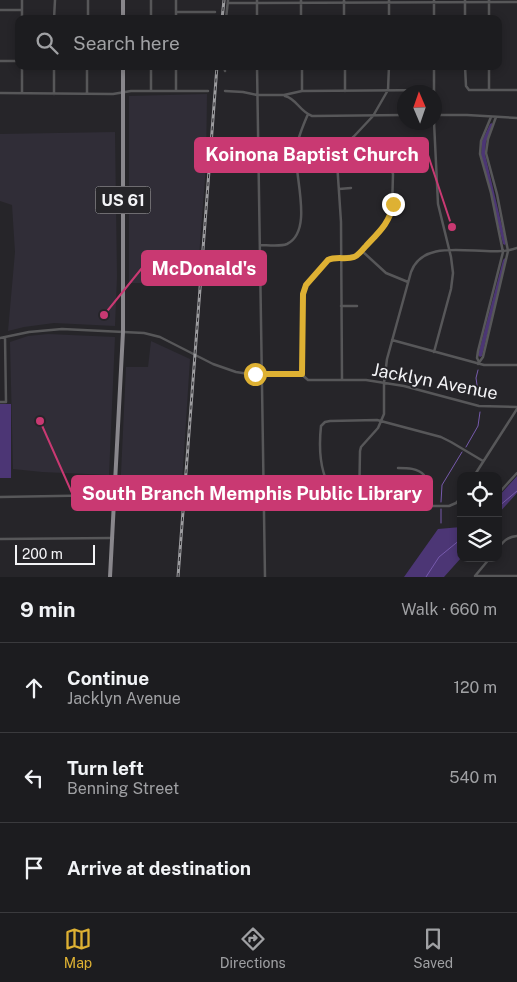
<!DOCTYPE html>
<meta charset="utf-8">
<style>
body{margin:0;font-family:"Public Sans",sans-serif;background:#252528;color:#f1f3f6}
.controls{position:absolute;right:15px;bottom:15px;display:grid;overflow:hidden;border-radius:10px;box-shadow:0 2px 8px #0003}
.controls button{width:45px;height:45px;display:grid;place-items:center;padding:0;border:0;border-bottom:1px solid #3a3a3d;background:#1c1c1f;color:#f1f3f6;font:25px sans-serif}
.compass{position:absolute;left:397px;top:85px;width:45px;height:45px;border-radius:50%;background:#1c1c1f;box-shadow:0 2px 8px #0003;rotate:358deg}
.scale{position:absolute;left:15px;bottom:12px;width:80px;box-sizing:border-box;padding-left:5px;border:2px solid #f3f3f6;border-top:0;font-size:14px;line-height:18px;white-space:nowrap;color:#f3f3f6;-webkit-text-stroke:4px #262529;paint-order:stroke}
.stop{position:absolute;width:15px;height:15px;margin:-11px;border:4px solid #deb133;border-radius:50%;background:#fff}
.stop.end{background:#deb133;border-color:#fff;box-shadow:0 1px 5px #0008}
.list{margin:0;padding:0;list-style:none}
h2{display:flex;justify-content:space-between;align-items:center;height:65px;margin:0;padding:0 20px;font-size:21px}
h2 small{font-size:16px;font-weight:400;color:#a0a1a4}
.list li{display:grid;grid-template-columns:32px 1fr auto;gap:15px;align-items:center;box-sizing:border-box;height:90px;padding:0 20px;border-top:1px solid #3a3a3d}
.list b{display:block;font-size:19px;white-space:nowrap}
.list p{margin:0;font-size:16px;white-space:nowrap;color:#a0a1a4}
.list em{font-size:16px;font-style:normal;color:#a0a1a4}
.icon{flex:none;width:28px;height:28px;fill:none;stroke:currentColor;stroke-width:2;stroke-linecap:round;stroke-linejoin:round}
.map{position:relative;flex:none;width:517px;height:577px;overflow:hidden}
.search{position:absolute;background:#1c1c1f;box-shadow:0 2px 8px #0003;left:15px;right:15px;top:15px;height:55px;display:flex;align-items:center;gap:12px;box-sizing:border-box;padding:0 18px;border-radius:10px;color:#a0a1a4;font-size:19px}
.sheet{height:335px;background:#1c1c1f}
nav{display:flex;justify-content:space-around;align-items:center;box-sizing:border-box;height:70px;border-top:1px solid #3a3a3d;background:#1c1c1f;font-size:14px;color:#a0a1a4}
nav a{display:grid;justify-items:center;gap:2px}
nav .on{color:#deb133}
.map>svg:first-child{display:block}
</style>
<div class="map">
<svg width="517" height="577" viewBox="0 0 517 577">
<rect width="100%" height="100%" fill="#262529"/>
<path fill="#302d37" d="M207,94L206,166L197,283H129V96Z
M115,132L117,277L115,326L54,323L24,327L8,331L15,252L12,205L0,201V134Z
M48,334L115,337L109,475L42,472L13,469L10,342L28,336Z
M151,341L190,359L181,499L120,495L126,367H148Z"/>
<path fill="#4c3675" d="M492,123L493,125L486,142L485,154L506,243L505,245L503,244L481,155L482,141L490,124Z
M505,258L506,260L482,356L480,357L478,355L503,260Z
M0,404H11V478H0Z
M517,476V493L498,514V497Z
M461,527V558L444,577H404L438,529Z"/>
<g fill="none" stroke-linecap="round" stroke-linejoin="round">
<path stroke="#765aac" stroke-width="1" d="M478,392L476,378L478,370
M466,447L478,426L480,412
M441,502L442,485L462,452
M498,507L517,491
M441,509V523
M426,577L439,557L461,539"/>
<path stroke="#575759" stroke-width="2.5" d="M22,0V19
M151,0V19
M176,0V19
M257,0V19
M301,0V19
M344,0V19
M434,0V19
M465,0V19
M489,0V19
M228,3L517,2
M0,10H22
M176,12H215
M54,19L55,0
M88,19V0
M226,19L228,0
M389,19V0
M0,61H19
M22,66V92
M151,66V91
M176,66V91
M224,66L225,71
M257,66L265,577
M345,66V91
M434,66V92
M465,66L466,86L469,90H517
M489,66V90
M225,91L243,92L257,95H284L302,91L434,90
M302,91V66
M0,93L113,94L131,91H208
M54,94V66
M87,94V66
M285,96C297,99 299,111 312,116L404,115
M434,115H467L517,118
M339,189L351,188
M260,245C267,245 280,247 287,244C314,231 294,175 296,151C297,139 303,126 308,114
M362,251L386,273L408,282
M341,306H357
M0,338L29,332L62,329L144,333L160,337L213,364L236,372L249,374L300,373L308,380H366L404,386L479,406L517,407
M392,340L484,365H517
M434,352L451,289L453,273L451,257L438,204L434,122
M479,362L477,358L478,351L503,252L491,193L480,154L481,141L491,117
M478,364L483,357L508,251L497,194L486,153L488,139L496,117
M302,374L303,294L307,285L327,259L356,255L383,228L392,209L393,174L389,163L381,155L353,137
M342,380L341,222L337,162L343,148L373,116L388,90L389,66
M0,402H6L5,337
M398,468C407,468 418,468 424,475V506
M474,476L517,409
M498,494L517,473
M0,497L113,495
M461,498L456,503L449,506C431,506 413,506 395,506C382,506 366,508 353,505C320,495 318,454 321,426L325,422L330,421L377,420L441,437L451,442L483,461
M359,506L360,451L361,447L378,428L384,414V383L387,359L411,272C425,233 487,260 517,248
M0,539L113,538
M498,548C504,541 507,537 517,536
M475,576H517
M475,576L490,558"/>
<path stroke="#89878c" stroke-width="4" d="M123,19V0
M110,577L123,332V66"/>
<g stroke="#9c9c9f" stroke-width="3">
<path id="rail" d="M222,19L224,0
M178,577L217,66"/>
</g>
<use href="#rail" stroke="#262529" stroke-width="1" stroke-dasharray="4" stroke-linecap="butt"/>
</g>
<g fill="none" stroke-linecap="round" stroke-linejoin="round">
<path stroke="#deb133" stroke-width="6" d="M255,374H302L303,294L306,285L328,260C336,256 346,260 354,257C359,255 362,250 366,246C378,233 390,223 393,204"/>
</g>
<g text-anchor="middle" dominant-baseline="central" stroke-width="4" stroke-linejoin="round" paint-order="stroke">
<rect fill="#262529" stroke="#b6b5b8" stroke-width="1" x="95.5" y="186.5" width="55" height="27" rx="4"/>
<g font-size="16" font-weight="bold" fill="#f3f3f6">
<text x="123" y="200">US 61</text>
</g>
<g font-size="18" fill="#f3f3f6" stroke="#262529">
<text transform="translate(435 381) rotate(11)">Jacklyn Avenue</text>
</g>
</g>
<path fill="none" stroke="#c93972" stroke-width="2" d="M452 227L428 155M104 315L142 268M40 421L72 493"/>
<g fill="#c93972" stroke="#262529" stroke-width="2">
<circle cx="452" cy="227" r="5"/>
<circle cx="104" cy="315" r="5"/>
<circle cx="40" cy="421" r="5"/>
</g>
<g fill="#c93972" stroke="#c93972" stroke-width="2">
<rect x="195" y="138" width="233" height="34" rx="5"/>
<rect x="142" y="251" width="124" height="34" rx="5"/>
<rect x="72" y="476" width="360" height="34" rx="5"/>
</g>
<g font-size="19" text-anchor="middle" font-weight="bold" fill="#fff">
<text x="312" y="161">Koinona Baptist Church</text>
<text x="204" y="275">McDonald's</text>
<text x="252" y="500">South Branch Memphis Public Library</text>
</g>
</svg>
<div class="controls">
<button><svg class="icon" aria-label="locate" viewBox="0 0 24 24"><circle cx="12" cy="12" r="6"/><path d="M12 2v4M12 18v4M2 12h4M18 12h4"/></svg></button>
<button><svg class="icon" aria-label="layers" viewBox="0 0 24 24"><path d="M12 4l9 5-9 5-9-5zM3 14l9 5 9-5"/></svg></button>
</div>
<svg class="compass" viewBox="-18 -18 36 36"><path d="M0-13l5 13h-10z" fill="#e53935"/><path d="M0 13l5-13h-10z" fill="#a0a1a4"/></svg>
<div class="scale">200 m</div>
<div class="stop" style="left:255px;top:374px"></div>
<div class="stop end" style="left:393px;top:204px"></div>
<div class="search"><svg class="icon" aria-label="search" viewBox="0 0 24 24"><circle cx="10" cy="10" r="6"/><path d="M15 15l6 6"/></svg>Search here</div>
</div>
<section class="sheet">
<h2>9 min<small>Walk · 660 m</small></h2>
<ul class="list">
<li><svg class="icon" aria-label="ahead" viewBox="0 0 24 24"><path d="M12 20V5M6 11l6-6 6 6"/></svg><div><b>Continue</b><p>Jacklyn Avenue</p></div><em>120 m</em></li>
<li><svg class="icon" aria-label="left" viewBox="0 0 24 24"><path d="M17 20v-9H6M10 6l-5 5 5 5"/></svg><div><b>Turn left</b><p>Benning Street</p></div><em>540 m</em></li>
<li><svg class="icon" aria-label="arrive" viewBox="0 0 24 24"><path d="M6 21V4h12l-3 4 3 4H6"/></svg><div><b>Arrive at destination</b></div></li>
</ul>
</section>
<nav>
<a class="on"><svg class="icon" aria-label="map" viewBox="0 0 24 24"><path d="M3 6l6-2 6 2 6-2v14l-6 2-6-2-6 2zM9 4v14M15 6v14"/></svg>Map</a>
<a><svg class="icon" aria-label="directions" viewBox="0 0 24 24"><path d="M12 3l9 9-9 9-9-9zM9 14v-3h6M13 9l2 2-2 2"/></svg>Directions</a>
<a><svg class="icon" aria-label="saved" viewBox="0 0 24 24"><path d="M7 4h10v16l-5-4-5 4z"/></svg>Saved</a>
</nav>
